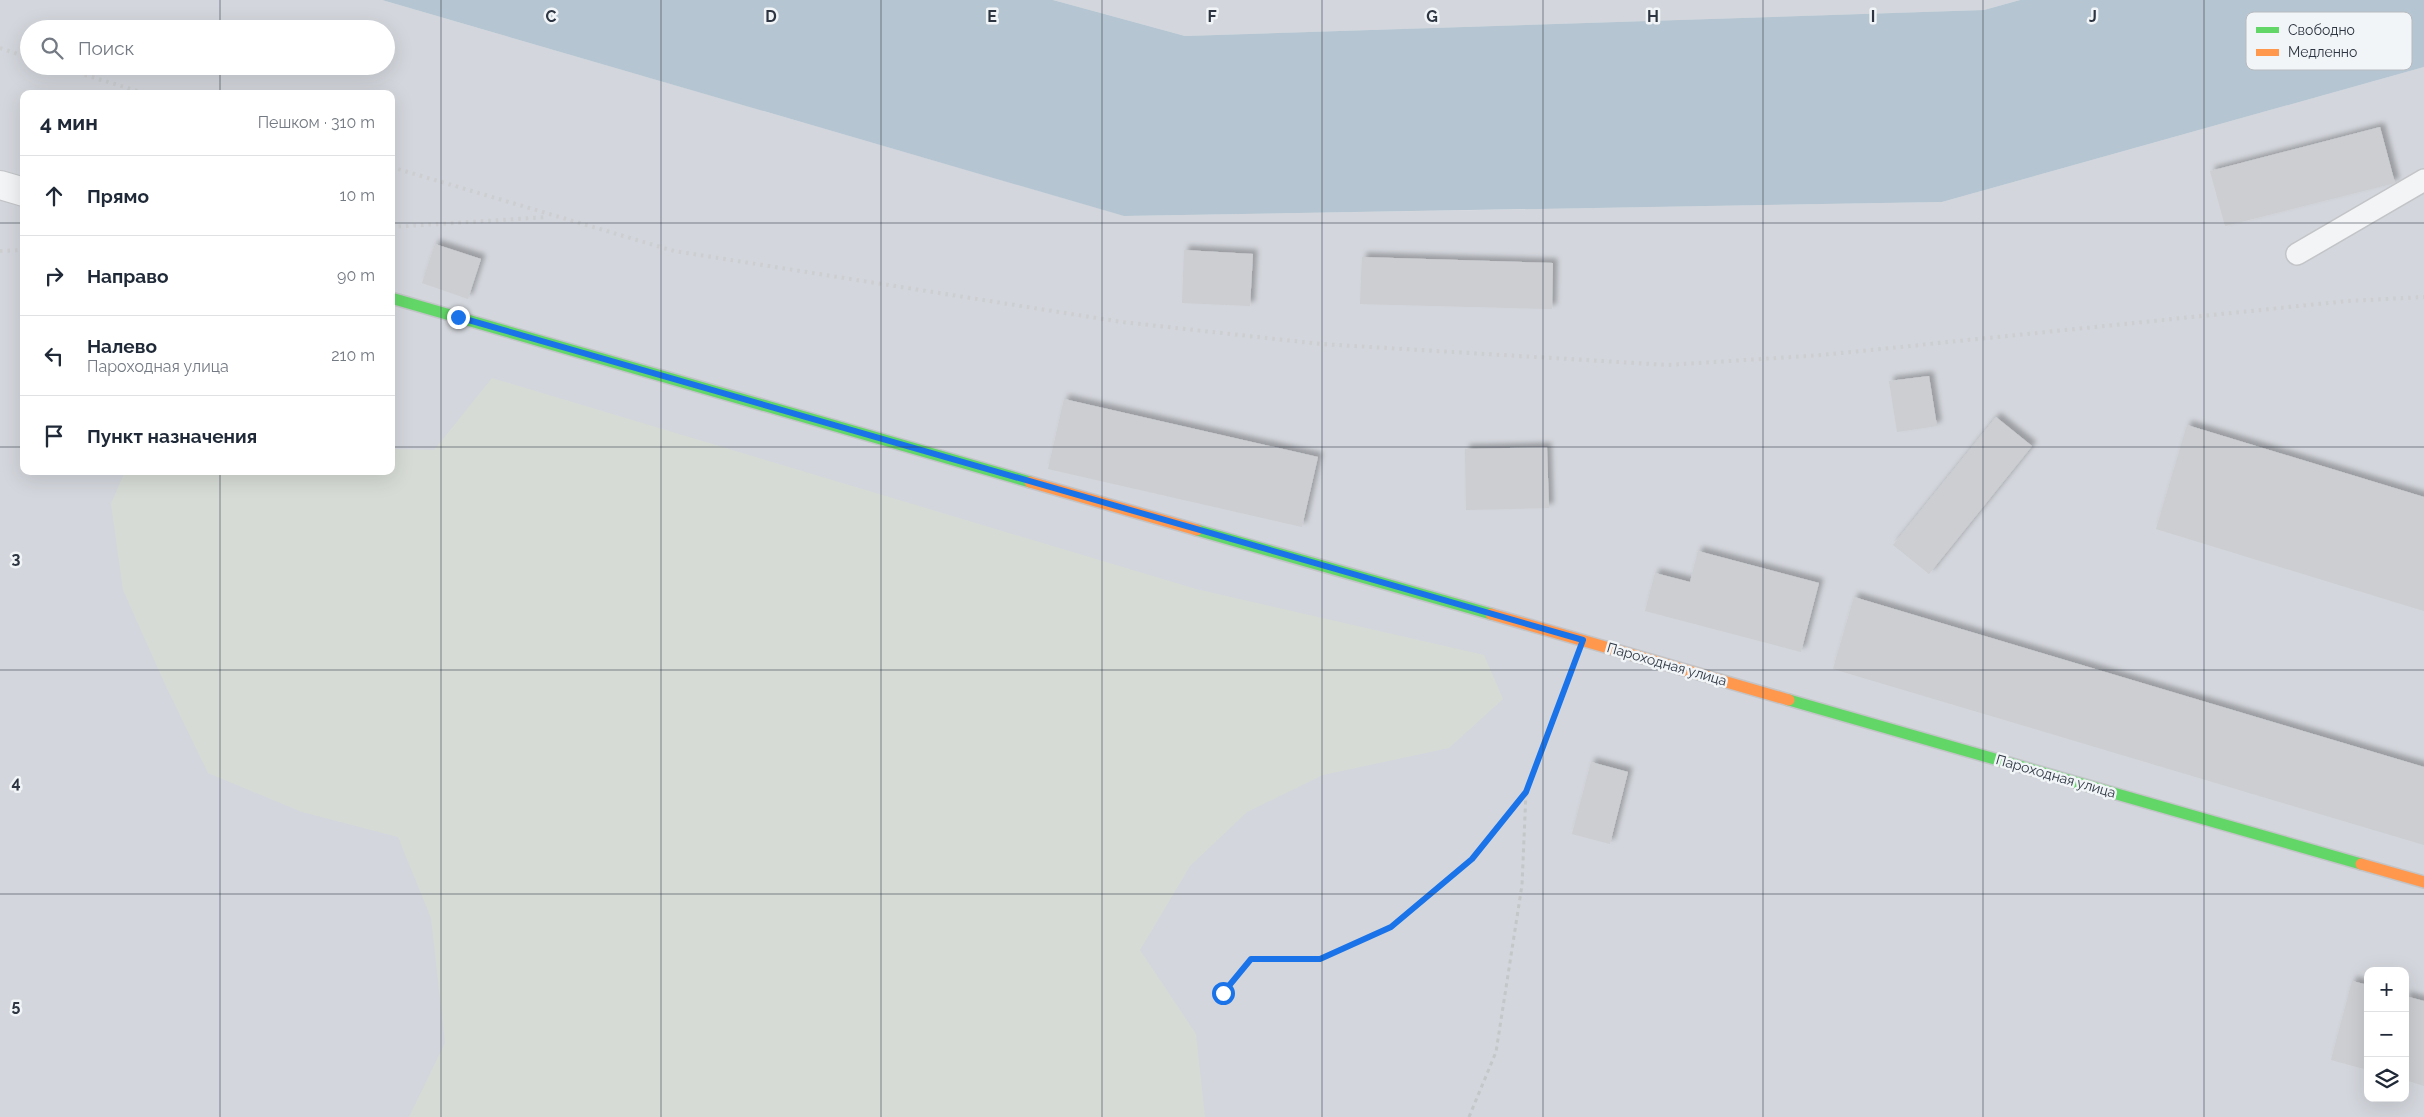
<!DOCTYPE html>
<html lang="ru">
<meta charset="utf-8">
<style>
body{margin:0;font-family:Raleway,sans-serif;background:#f6f6f7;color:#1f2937}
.controls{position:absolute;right:15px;bottom:15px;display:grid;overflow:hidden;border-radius:10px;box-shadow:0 5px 20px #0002}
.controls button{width:45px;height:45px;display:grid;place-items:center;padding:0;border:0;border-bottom:1px solid #e0e1e3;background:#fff;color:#1f2937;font:25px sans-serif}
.stop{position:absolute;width:15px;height:15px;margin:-11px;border:4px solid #1a73e8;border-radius:50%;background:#fff}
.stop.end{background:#1a73e8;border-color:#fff;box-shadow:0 1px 5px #0008}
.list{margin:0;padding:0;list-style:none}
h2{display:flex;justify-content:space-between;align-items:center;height:65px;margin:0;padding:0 20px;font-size:21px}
h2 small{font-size:16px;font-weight:400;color:#747a83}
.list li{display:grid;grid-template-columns:32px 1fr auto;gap:15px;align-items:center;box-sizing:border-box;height:80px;padding:0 20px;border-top:1px solid #e0e1e3}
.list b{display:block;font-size:19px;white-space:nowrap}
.list p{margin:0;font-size:16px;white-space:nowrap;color:#747a83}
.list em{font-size:16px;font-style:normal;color:#747a83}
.icon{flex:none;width:28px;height:28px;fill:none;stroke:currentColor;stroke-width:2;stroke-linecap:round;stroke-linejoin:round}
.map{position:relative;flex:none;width:2424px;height:1117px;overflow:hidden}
.search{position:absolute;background:#fff;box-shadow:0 5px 20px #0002;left:20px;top:20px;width:375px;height:55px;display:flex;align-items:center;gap:12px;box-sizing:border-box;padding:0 18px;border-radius:28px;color:#747a83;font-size:19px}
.panel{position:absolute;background:#fff;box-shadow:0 5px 20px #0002;left:20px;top:90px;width:375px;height:385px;border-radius:10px}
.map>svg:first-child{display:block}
</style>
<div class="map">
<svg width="2424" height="1117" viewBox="0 0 2424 1117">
<defs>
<filter id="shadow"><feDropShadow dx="4.5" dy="-4.5" stdDeviation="2.5" flood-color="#0004"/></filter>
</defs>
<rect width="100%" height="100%" fill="#e4e6e9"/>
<path fill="#d3d6dc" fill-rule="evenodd" d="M0,0H382L1125,216L1942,202L2424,67V1117H0ZM29,29H386V66H29ZM24,94H391V471H24ZM2368,971H2405V1098H2368Z
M1053,0H2020L1984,10L1185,36Z"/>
<path fill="#d6dcd5" d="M492,378L1196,589L1484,655L1503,699L1449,748L1323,775L1247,812L1190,866L1140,950L1196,1034L1205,1117H409L445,1043L431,918L398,837L302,812L208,773L164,682L123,590L111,504L125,471H391V449L434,450Z"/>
<path fill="#b5c5d1" d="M382,0H1053L1185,36L1984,10L2020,0H2424V67L1942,202L1124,216Z"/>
<path fill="#ccced1" filter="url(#shadow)" d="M2380,127L2395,183L2225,226L2210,171Z
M435,244L481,259L468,299L422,283Z
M1184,250L1253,254L1250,306L1182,303Z
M1362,257L1553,263L1552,309L1360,304Z
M1929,376L1937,426L1897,432L1889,381Z
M1064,399L1318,457L1302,527L1048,469Z
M1996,417L2032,446L1929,574L1893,545Z
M2187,425L2424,497V611L2156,529Z
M1547,447L1549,508L1466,510L1465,449Z
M1698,551L1819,583L1801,652L1645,611L1655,573L1690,582Z
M1854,597L2424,767V845L1833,669Z
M1591,762L1628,772L1610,844L1572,834Z
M2352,981L2368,985V1070L2331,1060Z
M2405,996L2424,1001V1086L2405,1080Z"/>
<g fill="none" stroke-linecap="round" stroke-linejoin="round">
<g stroke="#c2c4c7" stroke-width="24">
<path id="lane" d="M2297,254L2424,180"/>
</g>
<g stroke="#c2c4c7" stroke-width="30">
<path id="street" d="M0,185L24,192"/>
</g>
<g stroke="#c2c4c7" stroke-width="14">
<path id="fast" d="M391,298L1030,482
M1197,530L1491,614
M1789,700L2361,864"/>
</g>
<g stroke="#c2c4c7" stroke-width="14">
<path id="slow" d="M1030,482L1197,530
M1491,614L1789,700
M2361,864L2424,882"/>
</g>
<path stroke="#c4c7c8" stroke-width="3" stroke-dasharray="4 4" stroke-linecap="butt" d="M1223,993L1251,959H1320L1391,927L1472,859L1526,792
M1469,1117L1496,1052L1522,885L1526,792L1571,671"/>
<use href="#lane" stroke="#f3f4f5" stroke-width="21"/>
<use href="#street" stroke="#f3f4f5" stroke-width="28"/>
<use href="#fast" stroke="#63d668" stroke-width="11"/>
<use href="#slow" stroke="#ff974d" stroke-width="11"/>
<path stroke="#ccced0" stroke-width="4" stroke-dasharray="2.5 5" stroke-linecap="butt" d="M0,48L29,58
M56,66L147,94
M391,167L674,251L1122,322L1321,344L1668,365L1822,355L2348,301L2424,297
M391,227L548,217
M0,251L24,250"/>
</g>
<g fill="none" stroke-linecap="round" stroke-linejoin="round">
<path stroke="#1a73e8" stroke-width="6" d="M458,317L1583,640L1526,792L1472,859L1391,927L1320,959H1251L1223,993"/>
</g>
<path fill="none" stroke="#2c3541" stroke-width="1" stroke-opacity="0.55" d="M220,0V29M441,0V1117M661,0V1117M881,0V1117M1102,0V1117M1322,0V1117M1543,0V1117M1763,0V1117M1983,0V1117M2204,0V1117M220,66V94M0,223H24M391,223H2424M0,447H24M391,447H2424M220,471V1117M0,670H2424M0,894H2424"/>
<g text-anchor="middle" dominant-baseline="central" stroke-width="5" stroke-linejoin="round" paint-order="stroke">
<g font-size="14" fill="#2c3541" stroke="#f2f5f7">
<text transform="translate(1667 664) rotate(16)">Пароходная улица</text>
<text transform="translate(2056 776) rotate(16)">Пароходная улица</text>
</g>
</g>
<rect x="2246" y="12" width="166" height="58" rx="8" fill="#f2f5f7" stroke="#b7bbc0" stroke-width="1"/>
<rect x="2256" y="27" width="23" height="6" fill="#63d668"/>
<rect x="2256" y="49" width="23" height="7" fill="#ff974d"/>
<g font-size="14" fill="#2c3541">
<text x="2288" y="35">Свободно</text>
<text x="2288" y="57">Медленно</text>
</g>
<g font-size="16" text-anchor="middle" font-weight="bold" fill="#2c3541" stroke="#f2f5f7" stroke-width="5" stroke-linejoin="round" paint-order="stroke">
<text x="551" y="22">C</text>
<text x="771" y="22">D</text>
<text x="992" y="22">E</text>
<text x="1212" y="22">F</text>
<text x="1432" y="22">G</text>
<text x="1653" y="22">H</text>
<text x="1873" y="22">I</text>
<text x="2093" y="22">J</text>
<text x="16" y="564">3</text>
<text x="16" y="788">4</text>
<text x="16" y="1011">5</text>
</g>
</svg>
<div class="controls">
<button>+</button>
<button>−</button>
<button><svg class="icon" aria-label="layers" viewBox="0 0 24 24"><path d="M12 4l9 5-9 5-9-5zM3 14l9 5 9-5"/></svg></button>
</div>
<div class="stop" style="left:1223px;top:993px"></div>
<div class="stop end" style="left:458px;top:317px"></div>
<div class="search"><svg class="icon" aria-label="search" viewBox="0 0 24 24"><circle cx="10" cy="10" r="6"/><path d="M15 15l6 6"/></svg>Поиск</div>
<section class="panel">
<h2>4 мин<small>Пешком · 310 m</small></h2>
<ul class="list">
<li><svg class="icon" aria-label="ahead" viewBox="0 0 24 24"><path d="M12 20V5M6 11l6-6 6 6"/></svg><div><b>Прямо</b></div><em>10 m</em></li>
<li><svg class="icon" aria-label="right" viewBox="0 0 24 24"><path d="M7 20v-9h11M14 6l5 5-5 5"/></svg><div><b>Направо</b></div><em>90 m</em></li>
<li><svg class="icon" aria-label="left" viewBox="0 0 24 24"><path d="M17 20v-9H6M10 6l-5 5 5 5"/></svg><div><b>Налево</b><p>Пароходная улица</p></div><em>210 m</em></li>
<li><svg class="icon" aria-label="arrive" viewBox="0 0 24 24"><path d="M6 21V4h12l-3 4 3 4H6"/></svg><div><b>Пункт назначения</b></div></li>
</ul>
</section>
</div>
